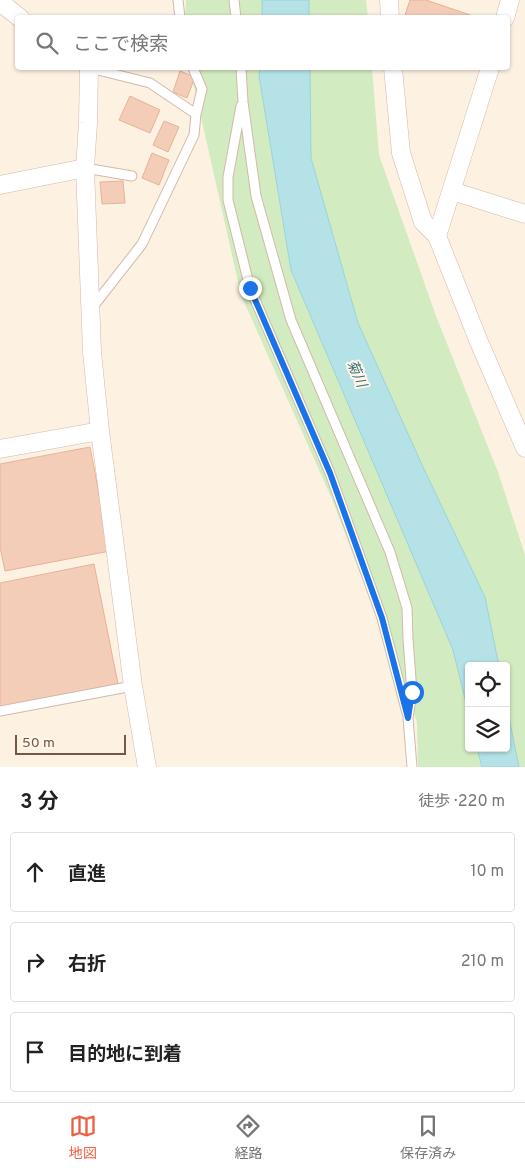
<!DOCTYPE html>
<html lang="ja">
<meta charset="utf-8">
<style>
body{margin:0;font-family:Overpass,"Noto Sans JP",sans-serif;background:#f2f2f2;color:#222}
.controls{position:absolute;right:15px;bottom:15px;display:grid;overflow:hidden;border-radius:5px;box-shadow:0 1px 4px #0004}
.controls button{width:45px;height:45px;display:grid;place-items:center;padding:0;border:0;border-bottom:1px solid #e0e0e0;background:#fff;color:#222;font:25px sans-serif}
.scale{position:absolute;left:15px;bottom:12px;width:111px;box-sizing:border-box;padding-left:5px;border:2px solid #765647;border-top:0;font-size:14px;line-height:18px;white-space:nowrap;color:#765647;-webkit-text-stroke:4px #fff5e9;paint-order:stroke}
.stop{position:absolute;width:15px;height:15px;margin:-11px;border:4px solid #1a73e8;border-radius:50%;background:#fff}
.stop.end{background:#1a73e8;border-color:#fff;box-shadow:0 1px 5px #0008}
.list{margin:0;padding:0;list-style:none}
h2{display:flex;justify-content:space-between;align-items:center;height:65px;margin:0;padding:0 20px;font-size:21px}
h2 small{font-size:16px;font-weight:400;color:#767676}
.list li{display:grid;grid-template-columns:32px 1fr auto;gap:15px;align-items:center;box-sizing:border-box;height:80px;margin:0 10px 10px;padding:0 10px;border:1px solid #e0e0e0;border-radius:5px}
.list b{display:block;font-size:19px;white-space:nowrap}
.list em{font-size:16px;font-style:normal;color:#767676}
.icon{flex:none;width:28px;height:28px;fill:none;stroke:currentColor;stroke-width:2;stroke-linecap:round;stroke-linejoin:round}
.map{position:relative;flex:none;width:525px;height:767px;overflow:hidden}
.search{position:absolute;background:#fff;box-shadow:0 1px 4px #0004;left:15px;right:15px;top:15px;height:55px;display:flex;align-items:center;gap:12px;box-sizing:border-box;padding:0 18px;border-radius:5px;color:#767676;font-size:19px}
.sheet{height:335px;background:#fff}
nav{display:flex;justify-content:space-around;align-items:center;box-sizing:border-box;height:70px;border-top:1px solid #e0e0e0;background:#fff;font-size:14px;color:#767676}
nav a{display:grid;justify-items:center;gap:2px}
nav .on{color:#ed5f41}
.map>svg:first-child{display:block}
</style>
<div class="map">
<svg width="525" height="767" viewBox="0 0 525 767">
<rect width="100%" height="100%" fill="#fdf1e2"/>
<path fill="#d3ebc0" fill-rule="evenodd" d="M186,0H366L368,17L185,18Z
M190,68H372L379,155L436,316L498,472L525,555V767H418L417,722L332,499L241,295ZM469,666H506V748H469Z"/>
<path fill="#b5e2e7" stroke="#9bd3da" d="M262,0H309V17H262Z
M260,68H310L311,158L358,323L423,467L485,597L499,666H469V715L453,650L291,270L259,76Z
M506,703L519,767H482L477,748H506Z"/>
<path fill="#f4cdb8" stroke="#e7b298" d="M410,0H426L479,18H404Z
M180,71L195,77L187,98L173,92Z
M130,96L160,110L150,133L119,120Z
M164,121L179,127L168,152L153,145Z
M152,153L169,160L159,185L142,178Z
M123,181L125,203L102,204L100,182Z
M90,447L110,551L5,571L0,547V464Z
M94,564L118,684L0,707V583Z"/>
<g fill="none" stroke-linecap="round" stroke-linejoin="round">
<g stroke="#d1baab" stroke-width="11">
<path id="service" d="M178,0L180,18
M234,0L236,18
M90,68L150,83L196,114L202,89L193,68
M241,68L243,102L256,196L291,320L390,552L407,608L408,639L412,692L408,718L412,767
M241,106L228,177V200L250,288L330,473L382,618L407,713
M85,168L132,176
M92,308L142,244L194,135L196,114
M0,711L133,686"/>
</g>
<g stroke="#d1baab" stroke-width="19">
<path id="minor" d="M389,0L390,18
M0,2L20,18
M505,18L510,0
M89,68L88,123L85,168L92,352L100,431L133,686L147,767
M393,68L401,153L423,222L437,236L479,342L525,448
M0,185L85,168
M452,191L525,214
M437,236L490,68
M0,449L100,431"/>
</g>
<use href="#service" stroke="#fff" stroke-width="9"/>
<use href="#minor" stroke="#fff" stroke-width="18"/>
</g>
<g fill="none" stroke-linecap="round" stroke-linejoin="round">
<path stroke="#1a73e8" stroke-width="6" d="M250,288L330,473L382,618L408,718L412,692"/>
</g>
<g text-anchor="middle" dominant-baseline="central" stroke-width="4" stroke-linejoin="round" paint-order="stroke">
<g font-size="14" font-style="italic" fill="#3a747c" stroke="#fff5e9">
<text transform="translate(356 374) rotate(67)">菊川</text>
</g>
</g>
</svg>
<div class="controls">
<button><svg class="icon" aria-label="locate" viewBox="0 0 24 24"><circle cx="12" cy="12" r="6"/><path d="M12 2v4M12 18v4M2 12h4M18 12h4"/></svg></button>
<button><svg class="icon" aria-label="layers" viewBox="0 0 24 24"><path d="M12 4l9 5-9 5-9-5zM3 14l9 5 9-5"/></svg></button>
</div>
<div class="scale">50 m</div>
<div class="stop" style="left:412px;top:692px"></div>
<div class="stop end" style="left:250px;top:288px"></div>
<div class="search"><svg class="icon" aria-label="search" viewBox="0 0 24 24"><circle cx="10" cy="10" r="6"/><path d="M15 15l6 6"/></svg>ここで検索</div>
</div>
<section class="sheet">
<h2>3 分<small>徒歩 · 220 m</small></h2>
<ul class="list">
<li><svg class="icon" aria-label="ahead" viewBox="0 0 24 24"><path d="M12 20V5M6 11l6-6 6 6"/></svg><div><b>直進</b></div><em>10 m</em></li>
<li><svg class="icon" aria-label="right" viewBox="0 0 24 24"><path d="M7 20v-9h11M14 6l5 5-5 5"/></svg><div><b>右折</b></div><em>210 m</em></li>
<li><svg class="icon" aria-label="arrive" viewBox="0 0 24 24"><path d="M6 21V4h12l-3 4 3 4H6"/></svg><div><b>目的地に到着</b></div></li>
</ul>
</section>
<nav>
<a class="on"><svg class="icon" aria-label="map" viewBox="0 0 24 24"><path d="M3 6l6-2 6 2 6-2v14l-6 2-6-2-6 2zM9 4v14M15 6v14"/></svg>地図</a>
<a><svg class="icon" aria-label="directions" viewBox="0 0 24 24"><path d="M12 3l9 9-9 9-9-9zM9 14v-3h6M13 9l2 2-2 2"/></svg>経路</a>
<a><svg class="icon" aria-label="saved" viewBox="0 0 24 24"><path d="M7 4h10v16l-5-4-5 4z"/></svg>保存済み</a>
</nav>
